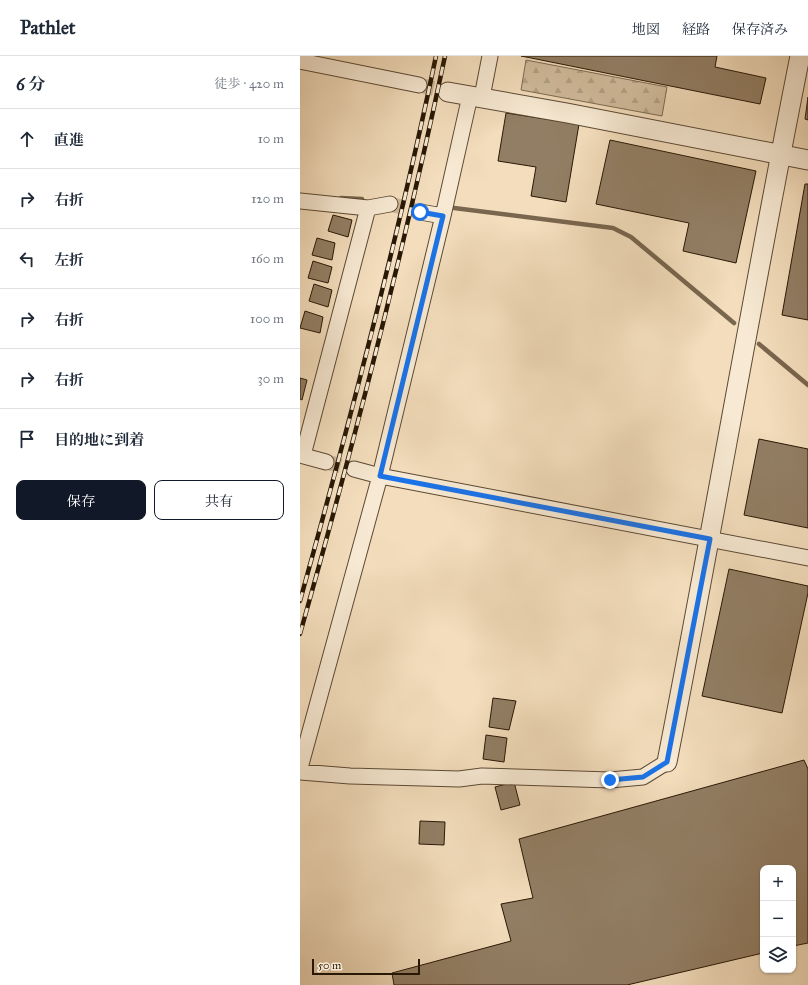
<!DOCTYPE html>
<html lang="ja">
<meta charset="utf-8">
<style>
body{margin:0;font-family:"IM FELL Great Primer","Noto Serif JP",serif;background:#f6f6f7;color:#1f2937}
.controls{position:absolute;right:12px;bottom:12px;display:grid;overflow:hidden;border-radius:8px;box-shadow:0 1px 3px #0004}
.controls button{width:36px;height:36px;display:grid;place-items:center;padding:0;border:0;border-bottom:1px solid #e0e1e3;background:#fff;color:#1f2937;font:20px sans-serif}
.scale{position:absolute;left:12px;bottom:10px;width:108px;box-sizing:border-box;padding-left:4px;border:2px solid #291805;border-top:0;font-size:11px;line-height:14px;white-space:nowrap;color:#291805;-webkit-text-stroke:3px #f7e9d3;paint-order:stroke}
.stop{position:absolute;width:12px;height:12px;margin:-9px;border:3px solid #1a73e8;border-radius:50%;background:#fff}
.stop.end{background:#1a73e8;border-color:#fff;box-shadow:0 1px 4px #0008}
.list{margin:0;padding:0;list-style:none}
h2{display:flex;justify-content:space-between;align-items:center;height:52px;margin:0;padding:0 16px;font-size:17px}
h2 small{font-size:13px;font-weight:400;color:#747a83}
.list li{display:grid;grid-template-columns:26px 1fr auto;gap:12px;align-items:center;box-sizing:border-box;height:60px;padding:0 16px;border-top:1px solid #e0e1e3}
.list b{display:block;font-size:15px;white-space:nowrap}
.list em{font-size:13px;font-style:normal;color:#747a83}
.actions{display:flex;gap:8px;padding:12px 16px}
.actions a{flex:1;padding:9px 0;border:1px solid #111827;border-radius:8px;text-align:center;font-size:14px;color:#111827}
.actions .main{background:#111827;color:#fff}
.icon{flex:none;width:22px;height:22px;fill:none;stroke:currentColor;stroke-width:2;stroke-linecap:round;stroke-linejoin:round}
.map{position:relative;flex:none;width:508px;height:929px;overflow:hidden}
header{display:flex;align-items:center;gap:24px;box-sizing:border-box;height:56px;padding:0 20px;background:#fff;border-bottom:1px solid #e0e1e3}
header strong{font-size:19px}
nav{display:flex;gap:22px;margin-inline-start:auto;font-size:14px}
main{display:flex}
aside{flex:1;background:#fff}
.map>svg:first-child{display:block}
</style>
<header>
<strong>Pathlet</strong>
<nav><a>地図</a><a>経路</a><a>保存済み</a></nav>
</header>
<main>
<aside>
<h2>6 分<small>徒歩 · 420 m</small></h2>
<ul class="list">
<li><svg class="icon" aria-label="ahead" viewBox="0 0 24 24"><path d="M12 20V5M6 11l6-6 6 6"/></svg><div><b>直進</b></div><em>10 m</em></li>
<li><svg class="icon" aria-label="right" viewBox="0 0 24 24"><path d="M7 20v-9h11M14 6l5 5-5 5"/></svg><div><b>右折</b></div><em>120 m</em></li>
<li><svg class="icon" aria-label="left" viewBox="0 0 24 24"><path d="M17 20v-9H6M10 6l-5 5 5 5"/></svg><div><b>左折</b></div><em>160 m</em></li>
<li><svg class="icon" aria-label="right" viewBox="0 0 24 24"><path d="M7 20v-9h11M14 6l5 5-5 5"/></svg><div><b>右折</b></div><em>100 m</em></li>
<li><svg class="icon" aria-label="right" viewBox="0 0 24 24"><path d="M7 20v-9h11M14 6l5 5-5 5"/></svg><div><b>右折</b></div><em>30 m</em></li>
<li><svg class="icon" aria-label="arrive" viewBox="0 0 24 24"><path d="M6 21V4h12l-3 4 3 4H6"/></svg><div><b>目的地に到着</b></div></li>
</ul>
<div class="actions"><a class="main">保存</a><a>共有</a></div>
</aside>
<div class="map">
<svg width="508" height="929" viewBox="0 0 508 929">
<defs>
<pattern id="forest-firs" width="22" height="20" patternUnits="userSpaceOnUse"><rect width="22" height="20" fill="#d1bc9d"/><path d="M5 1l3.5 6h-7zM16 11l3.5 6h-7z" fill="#b3a186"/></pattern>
</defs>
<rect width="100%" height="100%" fill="#f3ddbc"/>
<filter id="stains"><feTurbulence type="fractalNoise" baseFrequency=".005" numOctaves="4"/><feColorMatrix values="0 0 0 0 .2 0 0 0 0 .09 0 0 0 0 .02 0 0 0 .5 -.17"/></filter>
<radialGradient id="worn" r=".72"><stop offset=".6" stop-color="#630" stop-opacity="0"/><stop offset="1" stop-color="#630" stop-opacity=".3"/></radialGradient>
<path fill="url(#forest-firs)" stroke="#7d6a51" d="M226,4L367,31L362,60L221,34Z"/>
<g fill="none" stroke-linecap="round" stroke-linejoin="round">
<path stroke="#79664e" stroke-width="4.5" d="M41,142L62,143
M154,152L313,172L331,181L434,267
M459,288L508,329"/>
</g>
<path fill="#927e64" stroke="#291805" d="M221,0H417L415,11L466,22L460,48Z
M508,41V64L505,63Z
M206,57L279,68L266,146L231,140L236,111L198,105Z
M310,84L456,115L436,207L383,195L389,167L296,148Z
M505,128H508V264L482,259Z
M33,159L52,164L48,181L28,175Z
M17,182L35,187L32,204L12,199Z
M13,205L32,211L28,227L8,222Z
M14,228L32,234L28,251L9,245Z
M5,255L23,261L20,277L0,272Z
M0,322L7,324L2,344L0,343Z
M459,383L508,393V472L444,459Z
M429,513L508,530V537L482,657L402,640Z
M193,642L216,645L209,674L189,671Z
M186,679L207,682L204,706L183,703Z
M504,704L508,713V887L493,890V812H463V897L327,929H94L92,917L211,885L201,848L233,842L219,783Z
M214,726L220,749L201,754L195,731Z
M120,765L145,766L144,789L119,788Z"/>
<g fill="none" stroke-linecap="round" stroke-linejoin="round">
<path stroke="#cbb697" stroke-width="15" stroke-dasharray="15 8" stroke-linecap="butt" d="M119,29L148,36
M90,148L120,156
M26,406L54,413"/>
<g stroke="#5c4933" stroke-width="17">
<path id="minor" d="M0,5L119,29
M182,41L190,0
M0,145L68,152L90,148
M120,156L143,160
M0,399L26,406
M3,399L68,152
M54,413L80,420L508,502
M0,712L80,420L143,160L170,40
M0,716L50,720L159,723L182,720L310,724L343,721L367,706"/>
</g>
<g stroke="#5c4933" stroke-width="21">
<path id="tertiary" d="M148,36L267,57L508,104
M367,706C413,471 453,235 500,0"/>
</g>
<use href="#minor" stroke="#f7e9d3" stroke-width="15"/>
<use href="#tertiary" stroke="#f7e9d3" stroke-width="19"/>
<g stroke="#291805" stroke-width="4.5">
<path id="rail" d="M0,545C50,365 98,183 136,0
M0,578C54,387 104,194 145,0"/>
</g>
<use href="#rail" stroke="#f7e9d3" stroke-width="3" stroke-dasharray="9" stroke-linecap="butt"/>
</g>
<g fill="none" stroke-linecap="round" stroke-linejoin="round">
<path stroke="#1a73e8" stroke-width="5" d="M120,156L143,160L80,420L410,483L367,706L343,721L310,724"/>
</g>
<rect width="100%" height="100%" filter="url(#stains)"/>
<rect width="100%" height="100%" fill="url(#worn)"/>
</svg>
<div class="controls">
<button>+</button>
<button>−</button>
<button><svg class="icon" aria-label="layers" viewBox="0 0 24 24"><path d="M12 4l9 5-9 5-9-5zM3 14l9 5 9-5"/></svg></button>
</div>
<div class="scale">50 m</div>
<div class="stop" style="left:120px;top:156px"></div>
<div class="stop end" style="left:310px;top:724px"></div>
</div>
</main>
